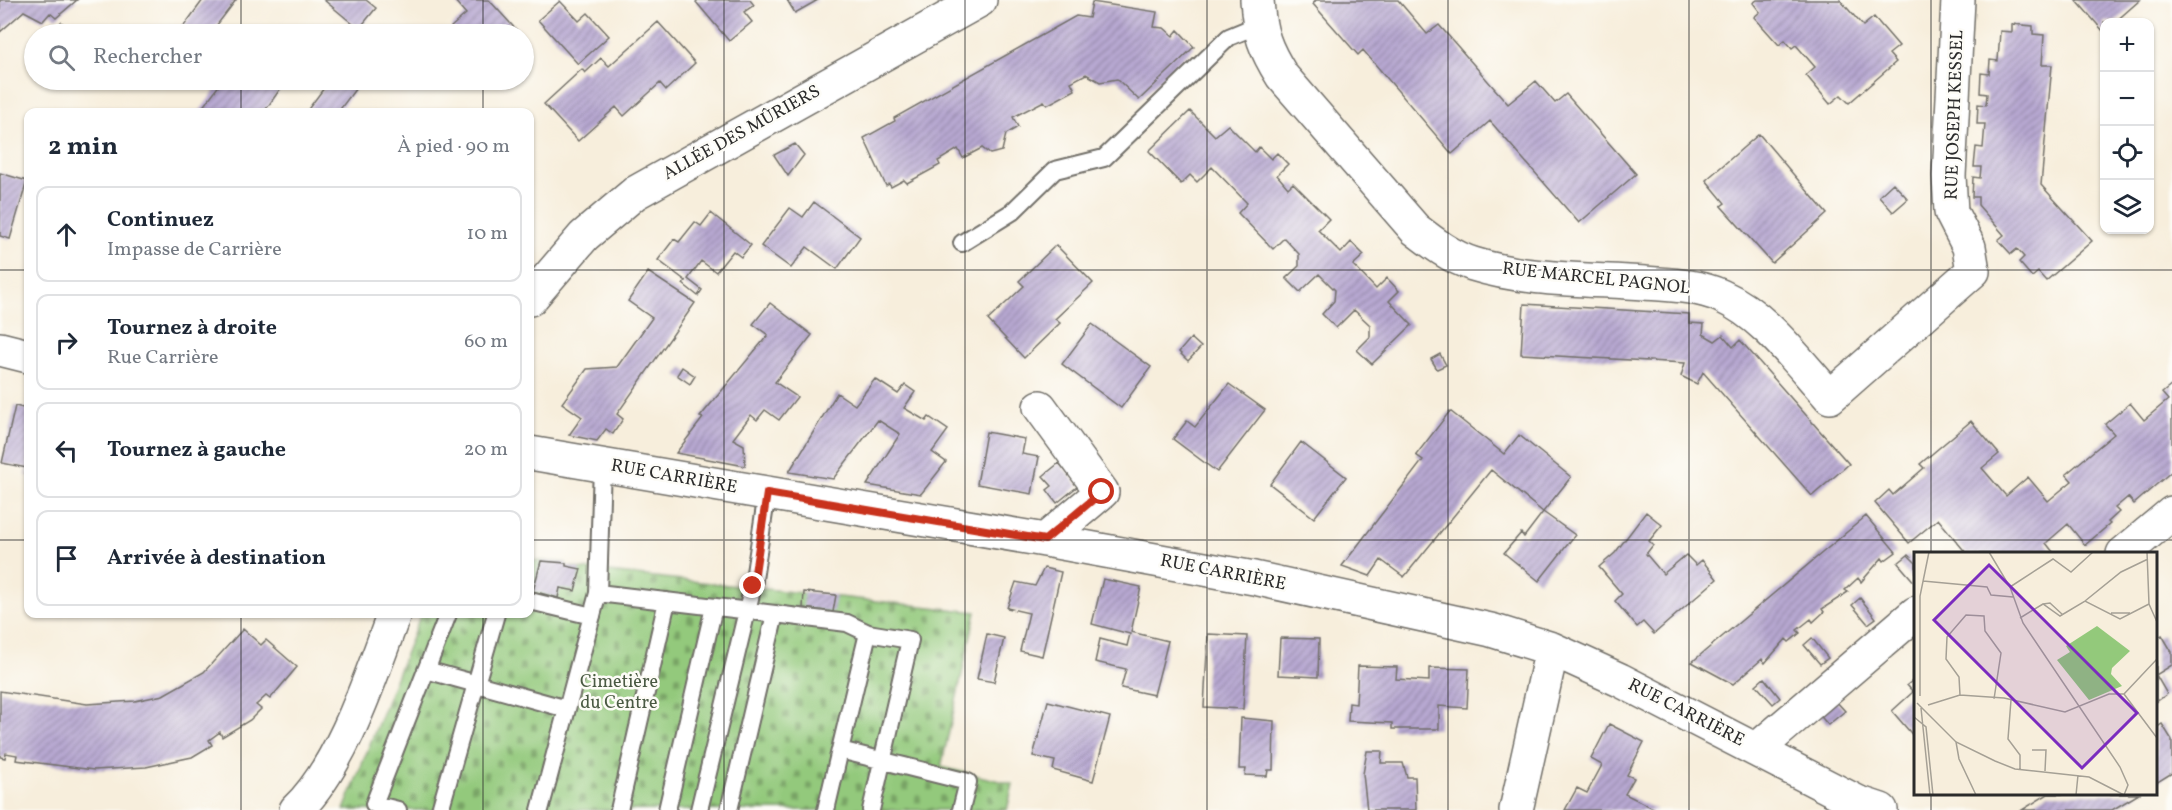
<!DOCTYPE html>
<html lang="fr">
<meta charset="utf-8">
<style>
body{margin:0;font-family:Vollkorn,serif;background:#f6f6f7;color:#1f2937}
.controls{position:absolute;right:18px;top:18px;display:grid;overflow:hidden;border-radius:12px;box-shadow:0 2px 4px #0004}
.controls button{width:54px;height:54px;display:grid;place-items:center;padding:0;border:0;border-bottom:2px solid #e0e1e3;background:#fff;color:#1f2937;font:30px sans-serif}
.stop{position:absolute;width:18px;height:18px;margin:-14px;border:4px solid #c8321e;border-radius:50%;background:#fff}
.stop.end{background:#c8321e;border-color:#fff;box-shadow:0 2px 6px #0008}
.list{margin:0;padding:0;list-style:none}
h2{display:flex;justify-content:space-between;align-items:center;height:78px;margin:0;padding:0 24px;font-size:26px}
h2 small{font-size:20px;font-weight:400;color:#747a83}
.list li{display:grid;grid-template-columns:39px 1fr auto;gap:18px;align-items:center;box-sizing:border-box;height:96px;margin:0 12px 12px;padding:0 12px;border:2px solid #e0e1e3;border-radius:12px}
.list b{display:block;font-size:22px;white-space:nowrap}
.list p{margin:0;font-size:20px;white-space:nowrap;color:#747a83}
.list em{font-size:20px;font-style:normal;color:#747a83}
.icon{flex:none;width:33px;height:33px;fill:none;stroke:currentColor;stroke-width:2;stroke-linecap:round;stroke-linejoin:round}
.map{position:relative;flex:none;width:2172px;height:810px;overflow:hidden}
.search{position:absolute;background:#fff;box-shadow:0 2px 4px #0004;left:24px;top:24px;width:510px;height:66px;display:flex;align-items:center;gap:15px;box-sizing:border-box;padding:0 21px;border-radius:33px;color:#747a83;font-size:22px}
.panel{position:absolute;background:#fff;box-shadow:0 2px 4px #0004;left:24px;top:108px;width:510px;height:510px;border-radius:12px}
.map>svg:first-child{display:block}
</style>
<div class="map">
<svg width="2172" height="810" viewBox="0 0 2172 810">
<defs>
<pattern id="cemetery-stones" width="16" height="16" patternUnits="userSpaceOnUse" patternTransform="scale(1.5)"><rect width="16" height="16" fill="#93c97b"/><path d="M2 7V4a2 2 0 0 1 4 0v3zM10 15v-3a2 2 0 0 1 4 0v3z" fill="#78a365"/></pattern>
<pattern id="building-hatch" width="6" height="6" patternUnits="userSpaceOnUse" patternTransform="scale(1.5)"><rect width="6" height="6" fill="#b7a8d1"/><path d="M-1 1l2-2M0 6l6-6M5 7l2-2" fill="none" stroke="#9589aa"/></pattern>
</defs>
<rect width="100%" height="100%" fill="#fdfcf7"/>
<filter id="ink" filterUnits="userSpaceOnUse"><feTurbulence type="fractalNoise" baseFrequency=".0167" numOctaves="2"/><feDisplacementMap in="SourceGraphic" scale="12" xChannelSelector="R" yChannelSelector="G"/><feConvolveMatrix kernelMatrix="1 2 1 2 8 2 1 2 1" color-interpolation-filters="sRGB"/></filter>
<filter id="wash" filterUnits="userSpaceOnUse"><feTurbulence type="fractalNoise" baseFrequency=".008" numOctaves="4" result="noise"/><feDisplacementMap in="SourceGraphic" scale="24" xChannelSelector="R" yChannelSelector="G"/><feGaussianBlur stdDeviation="1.35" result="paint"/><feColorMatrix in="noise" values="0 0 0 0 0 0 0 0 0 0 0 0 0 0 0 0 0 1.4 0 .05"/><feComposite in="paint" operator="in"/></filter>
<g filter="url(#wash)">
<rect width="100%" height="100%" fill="#f7eedc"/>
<path fill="url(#cemetery-stones)" stroke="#5f7a53" stroke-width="1.5" d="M530,560L566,563V566L581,569L976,612L941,767L1013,784L1007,810H344L421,614H530Z"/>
<g id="blocks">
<path fill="url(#building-hatch)" d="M0,0H77L56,18L50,13L43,21L24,11L0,32Z
M203,0H236L210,34H178Z
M324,0H366L376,8L359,29Z
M454,0H489L520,34H458L451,27L466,14Z
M698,0H750L754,5L744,12L752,22L729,41L696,2Z
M787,0H818L795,13Z
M1316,0H1398L1427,34L1439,25L1508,104L1536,81L1555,103L1566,94L1636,174L1579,223L1490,121L1452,154L1363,50L1358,55L1313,4Z
M1757,0H1840L1863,26L1874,17L1899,46L1889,54L1896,62L1849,103L1841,95L1830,104L1806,75L1815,67L1796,45L1792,48L1785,40L1779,45L1754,17L1760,12L1753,3Z
M2076,0H2140L2115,22H2104V32Z
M560,1L579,21L588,13L609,36L578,64L538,20Z
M1092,2L1157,12L1154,27L1164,28L1173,36L1178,30L1194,47L1139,100L1117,79L1100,82L1086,74L1071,82L1075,90L1047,105L1044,101L1013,117L1018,127L1006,134L1002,151L990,154L982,148L963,158L958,149L938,161L940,165L907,183L904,180L891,187L889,184L886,186L864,138L895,121L894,118L1076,16L1089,18Z
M61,22L78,34H63L56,29Z
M658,22L695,63L666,90L660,83L624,116L616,107L578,141L544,104L582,69L585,73L601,58L609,66Z
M2012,24L2033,26V34L2044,35L2042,65H2052L2041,185L2092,241L2046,281L2038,272L2032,277L2019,262L2024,257L2017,249L2011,254L1998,240L2004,235L1978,205V197H1972L1973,177L1980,178L1981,167H1974L1976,147L1983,148L1985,124H1977L1978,104L1986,105L1987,94L1980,93L1981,73L1989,74L1990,60L1998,61L2000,31L2012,32Z
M223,80H282L279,83L283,85L264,112H199Z
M330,80H362L338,112H306Z
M1190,111L1215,136L1228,125L1255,152L1259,147L1271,159L1277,153L1288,164L1277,175L1288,188L1293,183L1329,219L1318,230L1341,253L1351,242L1364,255L1353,265L1376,289L1387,278L1399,291L1389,301L1412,325L1372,364L1357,350L1370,337V325L1354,310L1336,328L1322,314L1334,301L1335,290L1319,274L1300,292L1286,278L1299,266V254L1284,238L1273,249L1238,213L1247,203L1212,167L1197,182L1190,175L1181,184L1149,151Z
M1759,134L1827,214L1772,263L1721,206L1725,203L1706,180Z
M795,144L804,155L788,176L774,155Z
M0,173L27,181L10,239L0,236Z
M1893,183L1908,199L1893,212L1879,196Z
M814,202L860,237L837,269L807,247L791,268L761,246L790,208L803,217Z
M711,213L751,245L741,257L733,251L716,272L701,261L688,279L702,290L698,296L683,284L686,281L658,260L674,239L679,242L695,222L701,226Z
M1056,245L1093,283L1055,319L1060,323L1024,358L988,320L1024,286L1019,281Z
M648,272L695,303L617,414L623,419L613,434L606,429L597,441L569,435L582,417L562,403L587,369L617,367L652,318L628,301Z
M770,303L812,335L775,382L797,397L779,420L765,410L757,420L751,415L733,439L744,445L745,466L676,453L703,418L700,417L768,335L753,324Z
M1524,304L1689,314V323L1704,324L1703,334L1715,341L1723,335L1733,347L1740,340L1849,464L1812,496L1703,372L1697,384L1681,376L1685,363L1521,354Z
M1092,324L1151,367L1121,408L1062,364Z
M1191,338L1201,347L1188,361L1179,352Z
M1440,354L1446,365L1437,369L1431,359Z
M682,367L695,376L690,384L677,375Z
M875,379L898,394L905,385L915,392L904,408L926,421L929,417L948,430L932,452L946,462L921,494L867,485L900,434L878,420L833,479L789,472L837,393L855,405Z
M1229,384L1265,410L1217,472L1173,439L1187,421L1195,427Z
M2172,385V471L2134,504L2128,497L2115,508L2119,512L2108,522L2110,524L2085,545L2068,524L2046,543L2053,552L2051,554H1967L1938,519L1909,543L1875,503L1889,490L1893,495L1924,468L1920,464L1971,421L1999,454L1982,468L2006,496L2028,477L2048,501L2072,481L2066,474L2114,434L2105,424L2130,403L2144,420L2168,400L2162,393Z
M15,406L28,409V476L25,475L27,468L2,463Z
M1450,411L1504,454L1519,435L1571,477L1543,512L1491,470L1404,577L1381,560L1370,576L1342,566L1423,460L1416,455Z
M986,432L1025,439L1022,454L1039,457L1032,494L977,484Z
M1301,442L1346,477L1314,518L1270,484Z
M1059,463L1078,486L1057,503L1047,490L1052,486L1043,476Z
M1543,512L1575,535L1539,581L1504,553L1521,533L1524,537Z
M1646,512L1662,525L1649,541L1653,545L1646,554L1663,574L1686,555L1696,565L1702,560L1717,579L1654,634L1643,622L1637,627L1615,601L1622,594L1599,567L1615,553Z
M1866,516L1896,552L1884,561L1882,558L1861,582L1858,578L1845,590L1848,592L1822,609L1824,612L1813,622L1811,619L1797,630L1800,633L1789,642L1786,639L1765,663L1762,659L1733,684L1692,662Z
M1908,555L1916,563V584L1898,563Z
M541,561L566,563V566L581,569L575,591L560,588L558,598L533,591Z
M1044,568L1061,572L1042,656L1020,651L1029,613L1007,608L1016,582L1035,586Z
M1103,579L1141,587L1131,632L1168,641L1154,695L1121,688L1126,669L1095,662L1100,639L1127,646L1130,634L1092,624Z
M804,592L836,595L833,612L803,608Z
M1860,598L1876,618L1868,624L1852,605Z
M243,629L261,645L266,640L297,667L270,699L266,696L256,705L261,709L250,720L222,737L220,732L209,740L212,745L192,757L146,767L94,770L16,760L17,755L6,753L5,758L0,757V691L87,704L135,701L163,695L204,672Z
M987,634L1004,638L994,682L977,679Z
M1208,634L1247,636L1243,709L1204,707Z
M2162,635L2172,652V665L2156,675V638Z
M1280,638L1319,639L1318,677L1278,675Z
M1812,638L1828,658L1820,664L1804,645Z
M1358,666L1397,667L1396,679L1429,681V668L1469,669L1467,708L1439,706V729H1392V723L1348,721L1349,703L1356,704Z
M2156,675L2167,694L2156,702Z
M1764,678L1780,698L1773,704L1756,685Z
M1916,678V739L1892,711L1913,692L1907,685Z
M1835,700L1845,711L1828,725L1818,713Z
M1048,701L1110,717L1093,781L1053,770L1055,761L1033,756Z
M1241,718L1274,721L1273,770H1268L1267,776L1245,775L1246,769H1239Z
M1609,724L1644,742L1627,775L1634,778L1625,794L1657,810H1565L1577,788L1587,793L1602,765L1591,759Z
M2162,724L2172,740V773L2156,783V728Z
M1367,751H1382L1381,763H1403L1407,777H1415L1416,810H1367L1363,774Z
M2048,794H2139L2112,810H2022Z"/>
</g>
</g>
<g filter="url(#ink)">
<use href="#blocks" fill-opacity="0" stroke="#726f69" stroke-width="1.5"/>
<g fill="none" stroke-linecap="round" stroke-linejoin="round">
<g stroke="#726f69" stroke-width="20">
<path id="service" d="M962,243L1012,212L1055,170L1104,158L1229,37L1258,25
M602,465L598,593L775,614
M530,601L592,616
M426,670L567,709
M840,750L868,633L910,640L871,810
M398,810L374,804L448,614
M440,810L496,614
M540,810L598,593
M619,810L667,601
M667,810L714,607
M699,810L753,586L767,493
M729,810L775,614L847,623L868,633
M826,810L840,750L968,782L961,810"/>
</g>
<g stroke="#726f69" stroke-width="36">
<path id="minor" d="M1257,0C1259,33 1265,49 1282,76L1415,229C1433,243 1451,257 1473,264C1527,281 1589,279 1645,283C1670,285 1697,285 1721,296C1766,316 1797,361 1830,397L1973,271L1969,247L1951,212L1949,176L1958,0
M530,299L584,236L635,193L980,0
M0,349L28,356
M1040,407L1102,492L1045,540
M530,453L1045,540L1254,578L1491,630L1552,649L1620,680L1857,802L1881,810
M2123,554L2172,513
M1756,750L1916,613
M296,810C342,767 372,673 394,614
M1516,810L1552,649"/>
</g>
<use href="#service" stroke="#fff" stroke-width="16"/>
<use href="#minor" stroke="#fff" stroke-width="33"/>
</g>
</g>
<g fill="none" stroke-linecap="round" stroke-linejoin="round" filter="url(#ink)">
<path stroke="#c8321e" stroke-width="8" d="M753,586L767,493L1045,540L1102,492"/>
</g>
<path fill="none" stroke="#2b2b2b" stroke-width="1.5" stroke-opacity="0.55" d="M241,0V34M483,0V34M724,0V810M965,0V810M1207,0V810M1448,0V810M1689,0V810M1931,0V554M241,80V112M483,80V112M0,270H28M530,270H2172M0,540H28M530,540H2172M241,614V810M483,614V810M1931,794V810"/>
<g text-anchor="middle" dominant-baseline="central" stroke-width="5" stroke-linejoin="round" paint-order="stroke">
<g font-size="18" fill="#2b2b2b" stroke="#fdfcf7">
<text transform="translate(1955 115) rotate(-88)">RUE JOSEPH KESSEL</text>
<text transform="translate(742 133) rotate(-29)">ALLÉE DES MÛRIERS</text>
<text transform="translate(1596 279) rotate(6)">RUE MARCEL PAGNOL</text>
<text transform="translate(674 477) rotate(10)">RUE CARRIÈRE</text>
<text transform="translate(1223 573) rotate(11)">RUE CARRIÈRE</text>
<text transform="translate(1686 713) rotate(27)">RUE CARRIÈRE</text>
</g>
<g font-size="18" fill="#4a5a43" stroke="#fdfcf7">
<text x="619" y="682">Cimetière<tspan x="619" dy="21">du Centre</tspan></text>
</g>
</g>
<g transform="translate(1914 552)">
<rect width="243" height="243" fill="#f7eedc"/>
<path d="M183,74L216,99L198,116L197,122L208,134L175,148L143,108L156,100L152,94Z" fill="#93c97b"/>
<path fill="none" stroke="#a5a095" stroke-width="1.5" d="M75,0L96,35L109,71L206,215L214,233L210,243M233,0L235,52L243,70M9,29L73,35L77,43L99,45M96,35L139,7L157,20L179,0M171,49L207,20L234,7M129,52L136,51L149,63M197,61H216M106,66L129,52L146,64L171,49L206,67L235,52M210,142L243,186M210,142L243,107M46,143L45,125L32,107L33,85L52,63L70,64L71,79L87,101L80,147M6,144V44L15,0M97,148L94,187L106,203V217M3,151L42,190L81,209L101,217L175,225L210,243M14,153L46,143L90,146L151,160L195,142H210M7,156L16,243M0,165L12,175L19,243M42,190L45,207L62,243M118,198H132L131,219M162,243L164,223"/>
<path fill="#7b2cbf" fill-opacity="0.15" stroke="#7b2cbf" stroke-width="3" d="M75,13L223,161L168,216L20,68Z"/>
<rect width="243" height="243" fill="none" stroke="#2b2b2b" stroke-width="3"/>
</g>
</svg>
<div class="controls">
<button>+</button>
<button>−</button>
<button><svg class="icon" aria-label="locate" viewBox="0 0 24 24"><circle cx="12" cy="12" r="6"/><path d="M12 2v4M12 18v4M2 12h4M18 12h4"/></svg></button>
<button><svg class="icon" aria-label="layers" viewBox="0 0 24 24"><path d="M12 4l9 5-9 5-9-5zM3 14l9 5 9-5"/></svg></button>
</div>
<div class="stop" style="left:1102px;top:492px"></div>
<div class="stop end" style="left:753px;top:586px"></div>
<div class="search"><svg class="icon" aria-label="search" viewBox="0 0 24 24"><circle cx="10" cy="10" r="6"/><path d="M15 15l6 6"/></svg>Rechercher</div>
<section class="panel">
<h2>2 min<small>À pied · 90 m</small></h2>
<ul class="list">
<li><svg class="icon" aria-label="ahead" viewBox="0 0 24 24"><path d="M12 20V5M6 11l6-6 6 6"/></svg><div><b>Continuez</b><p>Impasse de Carrière</p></div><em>10 m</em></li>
<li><svg class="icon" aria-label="right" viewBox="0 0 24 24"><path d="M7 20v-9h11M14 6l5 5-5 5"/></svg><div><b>Tournez à droite</b><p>Rue Carrière</p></div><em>60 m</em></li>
<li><svg class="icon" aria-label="left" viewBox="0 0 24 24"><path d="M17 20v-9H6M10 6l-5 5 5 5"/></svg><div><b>Tournez à gauche</b></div><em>20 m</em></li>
<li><svg class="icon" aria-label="arrive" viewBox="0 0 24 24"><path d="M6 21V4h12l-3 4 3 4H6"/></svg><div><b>Arrivée à destination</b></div></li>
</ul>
</section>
</div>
